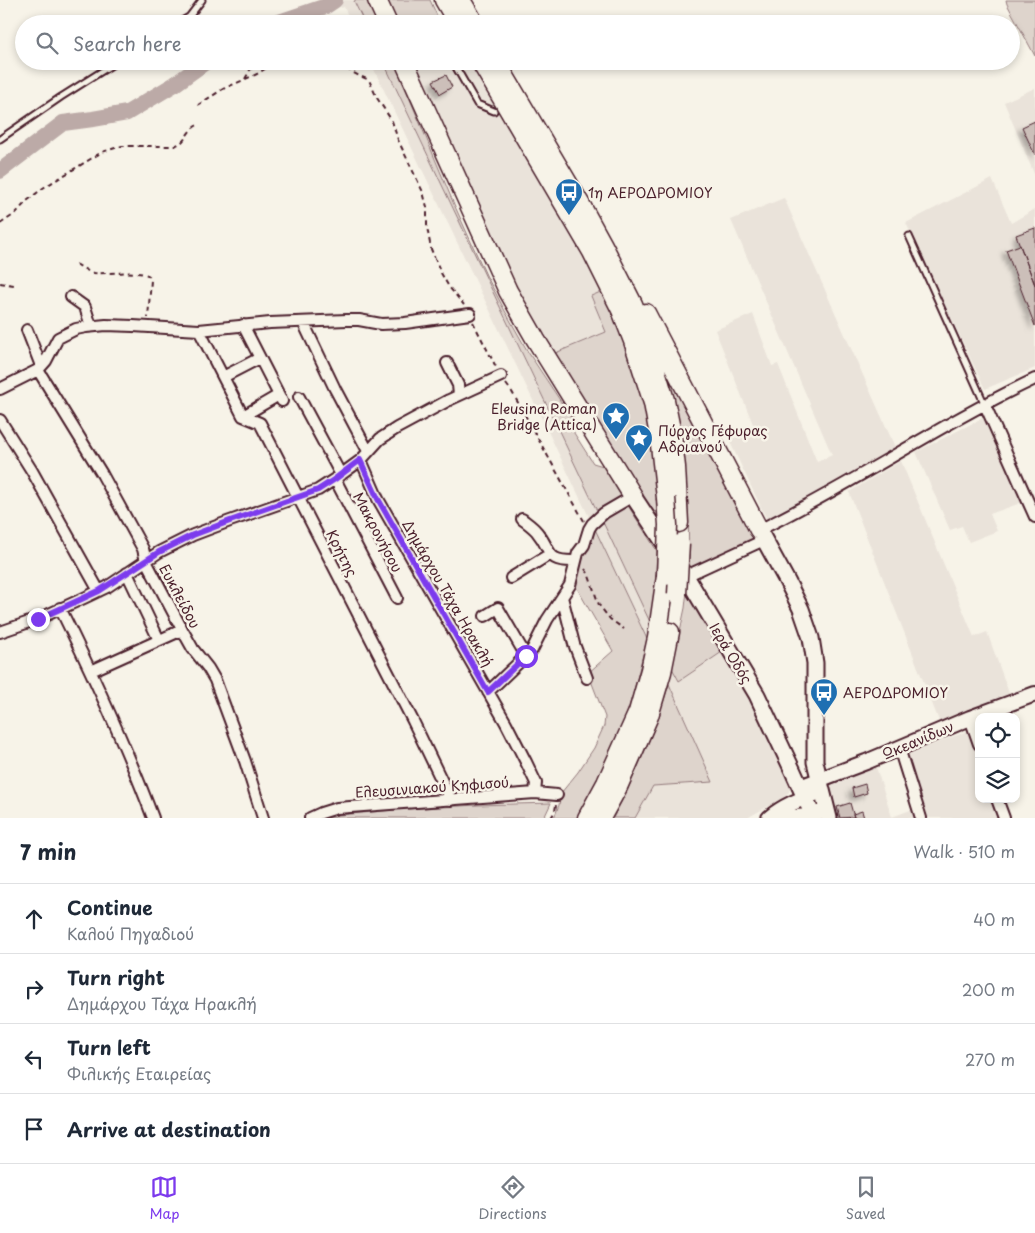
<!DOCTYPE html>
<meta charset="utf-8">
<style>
body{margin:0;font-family:"Playpen Sans",sans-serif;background:#f6f6f7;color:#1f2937}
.controls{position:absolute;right:15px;bottom:15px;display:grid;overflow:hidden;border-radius:10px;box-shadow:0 2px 8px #0003}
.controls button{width:45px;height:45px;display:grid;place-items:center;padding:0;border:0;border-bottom:1px solid #e0e1e3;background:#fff;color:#1f2937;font:25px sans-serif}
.stop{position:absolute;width:15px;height:15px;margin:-11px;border:4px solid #7c3aed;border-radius:50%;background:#fff}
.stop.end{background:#7c3aed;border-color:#fff;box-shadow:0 1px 5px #0008}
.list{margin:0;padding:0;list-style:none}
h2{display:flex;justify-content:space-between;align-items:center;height:65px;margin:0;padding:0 20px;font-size:21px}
h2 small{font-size:16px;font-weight:400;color:#747a83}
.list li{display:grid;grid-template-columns:32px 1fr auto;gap:15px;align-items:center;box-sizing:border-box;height:70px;padding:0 20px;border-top:1px solid #e0e1e3}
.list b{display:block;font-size:19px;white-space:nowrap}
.list p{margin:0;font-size:16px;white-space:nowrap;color:#747a83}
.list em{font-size:16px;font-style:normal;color:#747a83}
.icon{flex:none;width:28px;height:28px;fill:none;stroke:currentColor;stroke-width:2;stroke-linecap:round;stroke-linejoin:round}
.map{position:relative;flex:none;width:1035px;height:818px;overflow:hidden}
.search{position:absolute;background:#fff;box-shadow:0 2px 8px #0003;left:15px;right:15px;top:15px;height:55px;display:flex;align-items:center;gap:12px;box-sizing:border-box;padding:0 18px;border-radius:28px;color:#747a83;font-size:19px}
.sheet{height:345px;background:#fff}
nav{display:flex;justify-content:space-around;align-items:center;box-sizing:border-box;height:70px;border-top:1px solid #e0e1e3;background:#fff;font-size:14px;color:#747a83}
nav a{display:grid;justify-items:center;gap:2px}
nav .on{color:#7c3aed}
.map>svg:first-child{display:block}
</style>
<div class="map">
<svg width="1035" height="818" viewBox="0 0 1035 818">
<defs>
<filter id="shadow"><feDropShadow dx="-4" dy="4" stdDeviation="2.5" flood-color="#0004"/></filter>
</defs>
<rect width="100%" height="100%" fill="#f7f3e8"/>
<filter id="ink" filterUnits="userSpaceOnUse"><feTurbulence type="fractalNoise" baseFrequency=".02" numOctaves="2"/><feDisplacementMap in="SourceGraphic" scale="10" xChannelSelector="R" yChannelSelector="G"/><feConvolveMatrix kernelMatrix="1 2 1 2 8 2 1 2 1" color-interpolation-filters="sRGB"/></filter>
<g filter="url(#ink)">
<path fill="#eae3da" d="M338,0H356L354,1L365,24H352L344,7L341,8Z
M370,61H383L598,513L591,521Z
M412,61H471L566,222L603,291L591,296L606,332L553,354L530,320Z
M1035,88V176L1004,102Z
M992,179L1011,223L1035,209V368L985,389L906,223Z
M784,198L895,447L826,489L767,520L729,440L755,429L715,330L753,314L772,366L778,364L817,462L832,455L731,220Z
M985,417L1026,501L990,514L997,531L969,542L962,526L950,530L916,452Z
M901,461L974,637L987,632L1010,696L941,726L849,492Z
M601,518L678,681L725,650L755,697L792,783L789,792L783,798L747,818H635L652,786L712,781L669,684L592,524Z
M971,730L979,753V799H994L1000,818H928L908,753Z
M876,767L892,817L913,809L916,818H839L828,784Z"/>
<path fill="#ded4cc" stroke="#947a7c" d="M356,0H373L383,24H365L354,1Z
M385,0H430L439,20L431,24H396Z
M1006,0H1035V56L1007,4Z
M383,61H394L453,202L486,275L505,311L528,352L573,420L574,433L593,463L603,466L621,496L616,501L598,513Z
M603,291L620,327L646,409L655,475L658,523L553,354L606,332L591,296Z
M650,321L756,531L755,540L752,543L689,569L688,502L682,444Z
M627,504L657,551L655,589L650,622L601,518Z
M594,527L647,639L633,694L622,728L608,763L579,818H554L559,805L561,793L578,772L594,748L604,726L605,717L588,673L613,651L574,583L583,552Z
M687,590L725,650L679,681L672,668L685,608Z
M669,684L713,782L653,786L635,818H613C636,775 655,730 669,684Z
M551,803L544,818H322L330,816L404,809L478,805Z"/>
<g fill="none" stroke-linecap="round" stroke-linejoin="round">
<path stroke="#bcaaa7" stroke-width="16" d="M273,24L326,6L335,0
M0,171L63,123L93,119L127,113L175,84L207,61"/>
</g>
<path fill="#ccbfb9" stroke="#4a1f2b" filter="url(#shadow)" d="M446,75L452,87L440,94L433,81Z
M1035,121V155L1022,127Z
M1035,228V285L1016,235Z
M1020,245L1035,285V326L1006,250Z
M865,784L867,793L854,797L852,788Z
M850,803L854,817L840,818L837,807Z
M862,811L864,818H854L853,814Z"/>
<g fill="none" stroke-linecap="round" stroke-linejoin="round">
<g stroke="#4a1f2b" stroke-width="9">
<path id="lane" d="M177,24L189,17L202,0
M454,61V64L477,104L494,111
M0,139L61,97L118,61
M909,236L985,405"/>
</g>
<g stroke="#4a1f2b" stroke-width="14">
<path id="street" d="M71,297L85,307L91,326
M303,322L335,389L368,451
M243,325L282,401
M27,330L41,366
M199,330L243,416L260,423L413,721L451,800
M447,363L458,385L459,395
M38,370L102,474L143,549L146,561L155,578L184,633L193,649L208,668L215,680L245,761L263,818
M223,377L260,358
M0,389L38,370L46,361L58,338L76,329L86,327L106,325L133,326L199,330L270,323L347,320H359L381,324L405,323L470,314
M299,397L341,475
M985,405L1035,517
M243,416L279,395
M0,420L32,471L99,591
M361,460L378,499L506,723L526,762L536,783L535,793
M335,479L397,598
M522,519C527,523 533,527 537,532C553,551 544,562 576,561
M759,530C853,484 940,424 1035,379
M127,573L159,640
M686,576L764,540
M511,578L550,554
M562,597L574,644L587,678
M60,608C94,677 126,746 153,818
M485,616L498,608L526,656
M0,632L38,619L84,598L107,587L159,552L193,535L230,521L318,490L335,479L361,460L380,439L397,428L449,400L501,376
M91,671L182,630
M488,692L532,650L547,620L570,585L578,553L584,545L589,529L592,524L604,513L633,496
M970,718L979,744
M899,748L921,818
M997,799L1004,818
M310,818L321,813L337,808L535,793L557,795"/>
</g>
<g stroke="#4a1f2b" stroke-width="18">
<path id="secondary" d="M800,787L866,762L970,718L1035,694
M769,818C784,805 804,798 822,791
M781,818L809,816L822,812"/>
</g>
<g stroke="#4a1f2b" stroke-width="19">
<path id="primary" d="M633,496L686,576L757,695L792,769L814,818
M759,530L787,581L801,609L811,638L815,663V762L829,818"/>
</g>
<g stroke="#4a1f2b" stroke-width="21">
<path id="highway" d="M377,0L388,24
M444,0L458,24
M461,0L475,24
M404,61L508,291L536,340L633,496
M480,61L592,252L621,310L633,341L653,403L659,436L666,498
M496,61L581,205L603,245L633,304L645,335L665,400L672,434L676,467L679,523
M646,313L759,530
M587,818L606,783L638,712L650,670L657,638L666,576
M601,818L618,787L649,716L662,672L670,632"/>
</g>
<path stroke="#4a1f2b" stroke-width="2" stroke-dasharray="5 4" stroke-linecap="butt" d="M341,61C347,72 358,75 369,80L377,98L392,121L398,140L423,192L427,207V227L431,249L441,273L449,287L464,305
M245,79L255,61
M198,105L223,89L257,74L277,61
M0,224L15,214L27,201L43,188L102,152L122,146H175C187,140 183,139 191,130C193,128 195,126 198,125
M76,264L88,271L94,273C104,274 142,270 149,276C150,277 150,279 151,280L148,318
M0,283L14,285
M473,322L497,369
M506,384L512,392L584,521
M585,569L588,573L599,605L610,619L624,629
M551,818L555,811L556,805"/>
<use href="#lane" stroke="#f7f3e8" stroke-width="5"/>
<use href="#street" stroke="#f7f3e8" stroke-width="10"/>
<use href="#secondary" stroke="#f7f3e8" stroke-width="14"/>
<use href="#primary" stroke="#f7f3e8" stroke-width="15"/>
<use href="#highway" stroke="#f7f3e8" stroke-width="18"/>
<g stroke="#4a1f2b" stroke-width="21" stroke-linecap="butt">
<path id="highway-bridge" d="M666,498L668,525L666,576
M677,594L680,544"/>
</g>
<use href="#highway-bridge" stroke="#f7f3e8" stroke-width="18"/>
</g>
</g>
<g fill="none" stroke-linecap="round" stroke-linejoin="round" filter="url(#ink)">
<path stroke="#7c3aed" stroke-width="6" d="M38,619L99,591L159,552L193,535L230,521L318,490L335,479L360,460L378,499L488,692L526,656"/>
</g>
<defs>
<g id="bus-pin" transform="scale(1.4375)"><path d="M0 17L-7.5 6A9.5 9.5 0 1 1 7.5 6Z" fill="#1f6fb2" stroke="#f7f3e8"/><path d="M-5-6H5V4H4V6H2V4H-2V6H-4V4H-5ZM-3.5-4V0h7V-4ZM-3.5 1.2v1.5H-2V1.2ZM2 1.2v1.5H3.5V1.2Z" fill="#fff"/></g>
<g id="sight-pin" transform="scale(1.4375)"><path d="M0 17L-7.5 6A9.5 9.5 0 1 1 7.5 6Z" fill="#1f6fb2" stroke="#f7f3e8"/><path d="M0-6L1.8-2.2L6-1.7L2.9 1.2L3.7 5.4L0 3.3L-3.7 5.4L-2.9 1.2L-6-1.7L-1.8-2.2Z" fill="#fff"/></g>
</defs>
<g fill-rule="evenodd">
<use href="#bus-pin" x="569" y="192"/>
<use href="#sight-pin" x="616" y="416"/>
<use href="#sight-pin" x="639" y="438"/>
<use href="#bus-pin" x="824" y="692"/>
</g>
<g text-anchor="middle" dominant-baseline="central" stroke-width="5" stroke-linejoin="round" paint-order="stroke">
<g font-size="14" fill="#4a1f2b" stroke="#f7f3e8" text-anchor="start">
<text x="588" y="192">1η ΑΕΡΟΔΡΟΜΙΟΥ</text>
<text x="597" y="408" text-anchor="end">Eleusina Roman<tspan x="597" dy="16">Bridge (Attica)</tspan></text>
<text x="658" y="430">Πύργος Γέφυρας<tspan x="658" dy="16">Αδριανού</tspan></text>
<text x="843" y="692">ΑΕΡΟΔΡΟΜΙΟΥ</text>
</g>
<g font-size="14" fill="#4a1f2b" stroke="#f7f3e8">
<text transform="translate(378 532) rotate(62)">Μακρονήσου</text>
<text transform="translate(342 553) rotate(63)">Κρήτης</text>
<text transform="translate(448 593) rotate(60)">Δημάρχου Τάχα Ηρακλή</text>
<text transform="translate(180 596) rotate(62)">Ευκλείδου</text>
<text transform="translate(731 653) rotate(59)">Ιερά Οδός</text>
<text transform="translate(918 740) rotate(-23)">Ωκεανίδων</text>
<text transform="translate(432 787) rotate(-4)">Ελευσινιακού Κηφισού</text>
</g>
</g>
</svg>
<div class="controls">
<button><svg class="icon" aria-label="locate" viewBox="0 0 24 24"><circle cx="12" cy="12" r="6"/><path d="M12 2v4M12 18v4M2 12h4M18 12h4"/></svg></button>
<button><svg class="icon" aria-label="layers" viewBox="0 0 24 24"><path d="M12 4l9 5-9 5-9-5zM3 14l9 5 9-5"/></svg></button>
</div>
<div class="stop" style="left:526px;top:656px"></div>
<div class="stop end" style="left:38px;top:619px"></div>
<div class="search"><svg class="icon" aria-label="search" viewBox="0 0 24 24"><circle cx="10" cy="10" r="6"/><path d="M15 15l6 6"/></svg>Search here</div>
</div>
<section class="sheet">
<h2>7 min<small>Walk · 510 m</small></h2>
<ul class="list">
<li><svg class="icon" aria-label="ahead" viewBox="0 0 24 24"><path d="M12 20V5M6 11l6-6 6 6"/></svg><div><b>Continue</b><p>Καλού Πηγαδιού</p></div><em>40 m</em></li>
<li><svg class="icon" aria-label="right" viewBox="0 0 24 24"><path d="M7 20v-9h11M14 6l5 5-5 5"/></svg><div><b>Turn right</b><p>Δημάρχου Τάχα Ηρακλή</p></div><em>200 m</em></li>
<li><svg class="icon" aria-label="left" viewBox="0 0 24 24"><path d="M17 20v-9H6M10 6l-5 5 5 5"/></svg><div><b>Turn left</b><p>Φιλικής Εταιρείας</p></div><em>270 m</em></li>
<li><svg class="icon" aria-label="arrive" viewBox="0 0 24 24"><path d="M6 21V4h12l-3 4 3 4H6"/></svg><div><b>Arrive at destination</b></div></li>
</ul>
</section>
<nav>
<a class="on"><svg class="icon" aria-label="map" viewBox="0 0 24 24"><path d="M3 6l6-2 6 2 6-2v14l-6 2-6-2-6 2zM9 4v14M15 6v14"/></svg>Map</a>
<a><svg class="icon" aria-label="directions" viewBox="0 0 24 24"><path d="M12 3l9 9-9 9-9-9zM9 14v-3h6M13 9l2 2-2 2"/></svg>Directions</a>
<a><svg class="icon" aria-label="saved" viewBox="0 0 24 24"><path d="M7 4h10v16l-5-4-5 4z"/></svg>Saved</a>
</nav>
